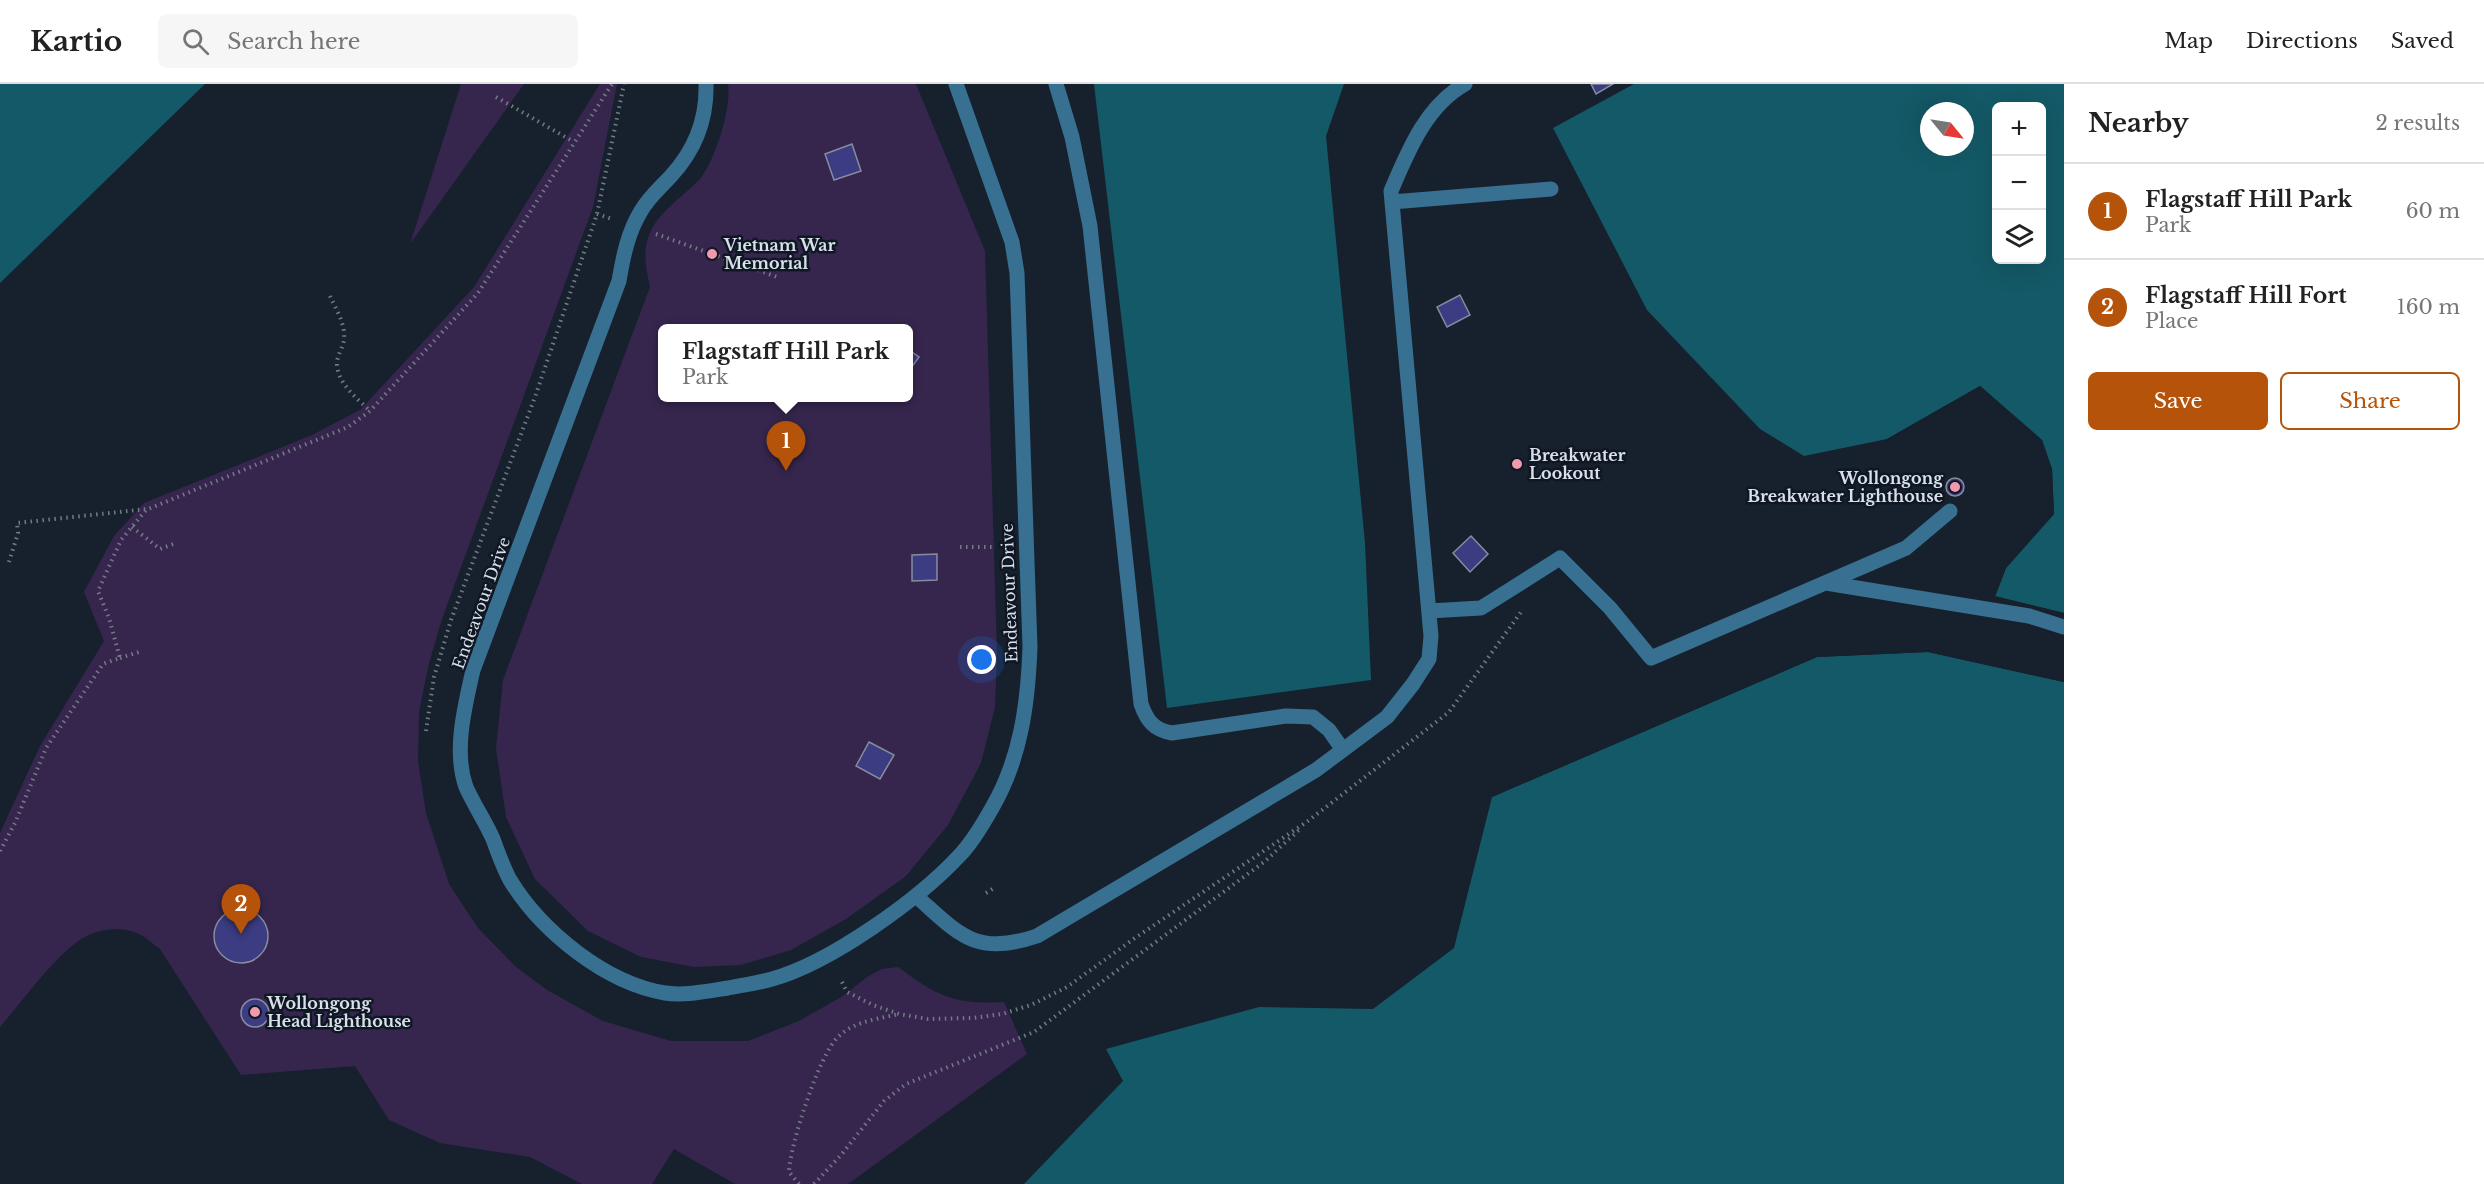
<!DOCTYPE html>
<meta charset="utf-8">
<style>
body{margin:0;font-family:"Libre Baskerville",serif;background:#f6f6f6;color:#222}
.controls{position:absolute;right:18px;top:18px;display:grid;overflow:hidden;border-radius:9px;box-shadow:0 6px 24px #0002}
.controls button{width:54px;height:54px;display:grid;place-items:center;padding:0;border:0;border-bottom:2px solid #e0e0e0;background:#fff;color:#222;font:30px sans-serif}
.compass{position:absolute;left:1920px;top:18px;width:54px;height:54px;border-radius:50%;background:#fff;box-shadow:0 6px 24px #0002;rotate:120deg}
.you{position:absolute;left:982px;top:576px;width:21px;height:21px;margin:-15px;border:4px solid #fff;border-radius:50%;background:#1a73e8;box-shadow:0 0 0 9px #1a73e833}
.badge{display:grid;place-items:center;width:39px;height:39px;border-radius:50%;background:#b45309;color:#fff;font-size:20px;font-weight:700}
.pin{position:absolute;translate:-50% -50px;filter:drop-shadow(0 2px 3px #0008)}
.pin::after{content:'';position:absolute;top:32px;width:21px;height:18px;background:inherit;clip-path:polygon(0 0,100% 0,50% 100%)}
.popup{position:absolute;left:658px;top:240px;width:255px;height:78px;box-sizing:border-box;display:grid;place-content:center;border-radius:9px;background:#fff;filter:drop-shadow(0 2px 4px #0005);font-size:20px;white-space:nowrap;color:#767676}
.popup b{font-size:22px;color:#222}
.popup::after{content:'';position:absolute;left:50%;top:100%;margin-left:-12px;border:12px solid transparent;border-top-color:#fff}
.list{margin:0;padding:0;list-style:none}
h2{display:flex;justify-content:space-between;align-items:center;height:78px;margin:0;padding:0 24px;font-size:26px}
h2 small{font-size:20px;font-weight:400;color:#767676}
.list li{display:grid;grid-template-columns:39px 1fr auto;gap:18px;align-items:center;box-sizing:border-box;height:96px;padding:0 24px;border-top:2px solid #e0e0e0}
.list b{display:block;font-size:22px;white-space:nowrap}
.list p{margin:0;font-size:20px;white-space:nowrap;color:#767676}
.list em{font-size:20px;font-style:normal;color:#767676}
.actions{display:flex;gap:12px;padding:18px 24px}
.actions a{flex:1;padding:14px 0;border:2px solid #b45309;border-radius:9px;text-align:center;font-size:21px;color:#b45309}
.actions .main{background:#b45309;color:#fff}
.icon{flex:none;width:33px;height:33px;fill:none;stroke:currentColor;stroke-width:2;stroke-linecap:round;stroke-linejoin:round}
.map{position:relative;flex:none;width:2064px;height:1100px;overflow:hidden}
header{display:flex;align-items:center;gap:36px;box-sizing:border-box;height:84px;padding:0 30px;background:#fff;border-bottom:2px solid #e0e0e0}
header strong{font-size:28px}
nav{display:flex;gap:33px;margin-inline-start:auto;font-size:21px}
.search{width:420px;height:54px;background:#f6f6f6;display:flex;align-items:center;gap:15px;box-sizing:border-box;padding:0 21px;border-radius:9px;color:#767676;font-size:22px}
main{display:flex}
aside{flex:1;background:#fff}
.map>svg:first-child{display:block}
</style>
<header>
<strong>Kartio</strong>
<div class="search"><svg class="icon" aria-label="search" viewBox="0 0 24 24"><circle cx="10" cy="10" r="6"/><path d="M15 15l6 6"/></svg>Search here</div>
<nav><a>Map</a><a>Directions</a><a>Saved</a></nav>
</header>
<main>
<div class="map">
<svg width="2064" height="1100" viewBox="0 0 2064 1100">
<rect width="100%" height="100%" fill="#17202d"/>
<path fill="#36264e" fill-rule="evenodd" d="M461,0H524L410,160Z
M600,0H617L593,123L442,535L429,579L419,628L418,677L426,729L449,800L478,844L515,882L547,906L603,937L671,957H748L799,937L843,912L867,893L882,885L898,883C937,912 954,921 1004,918L1027,970L848,1100H735L674,1065L652,1100H582L530,1073L440,1059L389,1036L355,982L241,991L160,865C154,861 148,855 141,851C125,842 99,844 83,854C57,869 21,919 0,943V749L40,662L104,557L84,508L114,452L144,419L312,351L360,326L474,203Z
M728,0H916L985,167L997,570L995,623L981,679L948,741L906,792L846,835L791,866L741,881L694,883L641,873L588,847L535,795L506,733L496,664L503,596L650,203C646,185 642,167 650,149C659,127 684,112 700,95C715,77 732,23 728,0ZM663,244H909V314H663Z"/>
<path fill="#145967" fill-rule="evenodd" d="M0,0H205L0,199Z
M1094,0H1344L1326,52L1365,459L1371,596L1167,624Z
M1634,0H2064V529L1995,513L2006,484L2054,430L2052,385L2042,356L1980,302L1887,355L1804,372L1760,345L1647,226L1553,44ZM1996,22H2042V176H1996ZM1929,27H1965V63H1929Z
M1928,568L2064,598V1100H1024L1123,997L1106,965L1259,923L1373,925L1454,864L1492,713L1817,573Z"/>
<path fill="#17202d" d="M1980,302L2042,356L2052,385L2054,430L2006,484L1995,512L2064,529V532L1994,515L1992,513L2004,482L2051,429L2049,386L2039,357L1980,305L1885,358L1887,355Z
M1929,566L2064,595V598L1928,568L1817,573L1492,713L1495,708L1816,570Z"/>
<path fill="#3b3c81" stroke="#888b9e" stroke-width="1.5" d="M1591,0H1613L1596,10Z
M852,60L861,87L834,96L825,70Z
M1460,211L1470,231L1447,243L1437,223Z
M909,266L919,273L909,287Z
M1946 403a9 9 0 1 1 18 0a9 9 0 1 1-18 0Z
M1471,452L1488,470L1470,488L1453,469Z
M937,470V496L912,497V471Z
M869,658L894,671L880,695L856,682Z
M214 852a27 27 0 1 1 54 0a27 27 0 1 1-54 0Z
M241 929a14 14 0 1 1 28 0a14 14 0 1 1-28 0Z"/>
<g fill="none" stroke-linecap="round" stroke-linejoin="round">
<path stroke="#737b86" stroke-width="4" stroke-dasharray="1.5 4.5" stroke-linecap="butt" d="M496,13L574,58
M597,130L612,135
M656,150L780,194
M330,212C336,225 346,241 344,256C342,267 334,275 338,287C343,304 358,315 370,327
M132,443L160,465L176,459
M960,463H993
M9,478L18,449L17,439L147,425
M120,574L142,567
M426,647L434,593L451,536L535,313L597,130L624,0
M0,767L15,739L46,664L103,580L120,574L109,534L98,507L121,456L146,426L348,343L370,327L478,209L612,0
M986,809L994,804
M842,898L847,908L873,921L899,930L928,935L973,934L1002,930L1031,921L1067,903L1135,854L1308,737L1449,628L1521,528
M799,1100L789,1088C790,1061 819,971 838,953C854,937 878,935 899,930
M814,1100L841,1071L884,1017L906,1000L1034,948L1264,778L1299,746"/>
<path stroke="#377090" stroke-width="15" d="M706,0C707,36 695,66 671,92C660,104 649,113 641,127C628,148 623,173 619,197L473,586C465,622 453,667 466,703C474,721 485,737 493,755C498,769 503,783 510,796C541,847 605,899 665,909C684,912 709,907 728,904C743,901 758,899 772,895C830,879 918,816 959,772C972,759 983,740 992,724C1021,674 1028,619 1030,563L1017,189L1012,158L956,0
M1056,0L1072,53L1090,142L1141,620C1147,637 1154,646 1172,649L1286,632L1313,633L1329,646L1343,666
M1392,118L1551,105
M1826,499L2029,532L2064,543
M1429,527L1481,524L1560,474L1610,524L1651,574L1906,464L1950,427
M916,812C959,850 975,873 1037,852L1316,686L1387,633L1413,600L1429,575L1431,552L1391,107C1408,67 1426,22 1465,0"/>
</g>
<g fill="#f29aad" stroke="#0e1723" stroke-width="2">
<circle cx="712" cy="170" r="6"/>
<circle cx="1517" cy="380" r="6"/>
<circle cx="1955" cy="403" r="6"/>
<circle cx="255" cy="928" r="6"/>
</g>
<g text-anchor="middle" dominant-baseline="central" stroke-width="5" stroke-linejoin="round" paint-order="stroke">
<g font-size="16" font-weight="bold" fill="#d9e0e9" stroke="#0e1723" text-anchor="start">
<text x="724" y="161">Vietnam War<tspan x="724" dy="18">Memorial</tspan></text>
<text x="1529" y="371">Breakwater<tspan x="1529" dy="18">Lookout</tspan></text>
<text x="1943" y="394" text-anchor="end">Wollongong<tspan x="1943" dy="18">Breakwater Lighthouse</tspan></text>
<text x="267" y="919">Wollongong<tspan x="267" dy="18">Head Lighthouse</tspan></text>
</g>
<g font-size="16" fill="#d9e0e9" stroke="#0e1723">
<text transform="translate(1009 509) rotate(-92)">Endeavour Drive</text>
<text transform="translate(481 519) rotate(-70)">Endeavour Drive</text>
</g>
</g>
</svg>
<div class="controls">
<button>+</button>
<button>−</button>
<button><svg class="icon" aria-label="layers" viewBox="0 0 24 24"><path d="M12 4l9 5-9 5-9-5zM3 14l9 5 9-5"/></svg></button>
</div>
<svg class="compass" viewBox="-18 -18 36 36"><path d="M0-13l5 13h-10z" fill="#e53935"/><path d="M0 13l5-13h-10z" fill="#767676"/></svg>
<div class="you"></div>
<div class="pin badge" style="left:786px;top:387px">1</div>
<div class="popup"><b>Flagstaff Hill Park</b>Park</div>
<div class="pin badge" style="left:241px;top:850px">2</div>
</div>
<aside>
<h2>Nearby<small>2 results</small></h2>
<ul class="list">
<li><span class="badge">1</span><div><b>Flagstaff Hill Park</b><p>Park</p></div><em>60 m</em></li>
<li><span class="badge">2</span><div><b>Flagstaff Hill Fort</b><p>Place</p></div><em>160 m</em></li>
</ul>
<div class="actions"><a class="main">Save</a><a>Share</a></div>
</aside>
</main>
